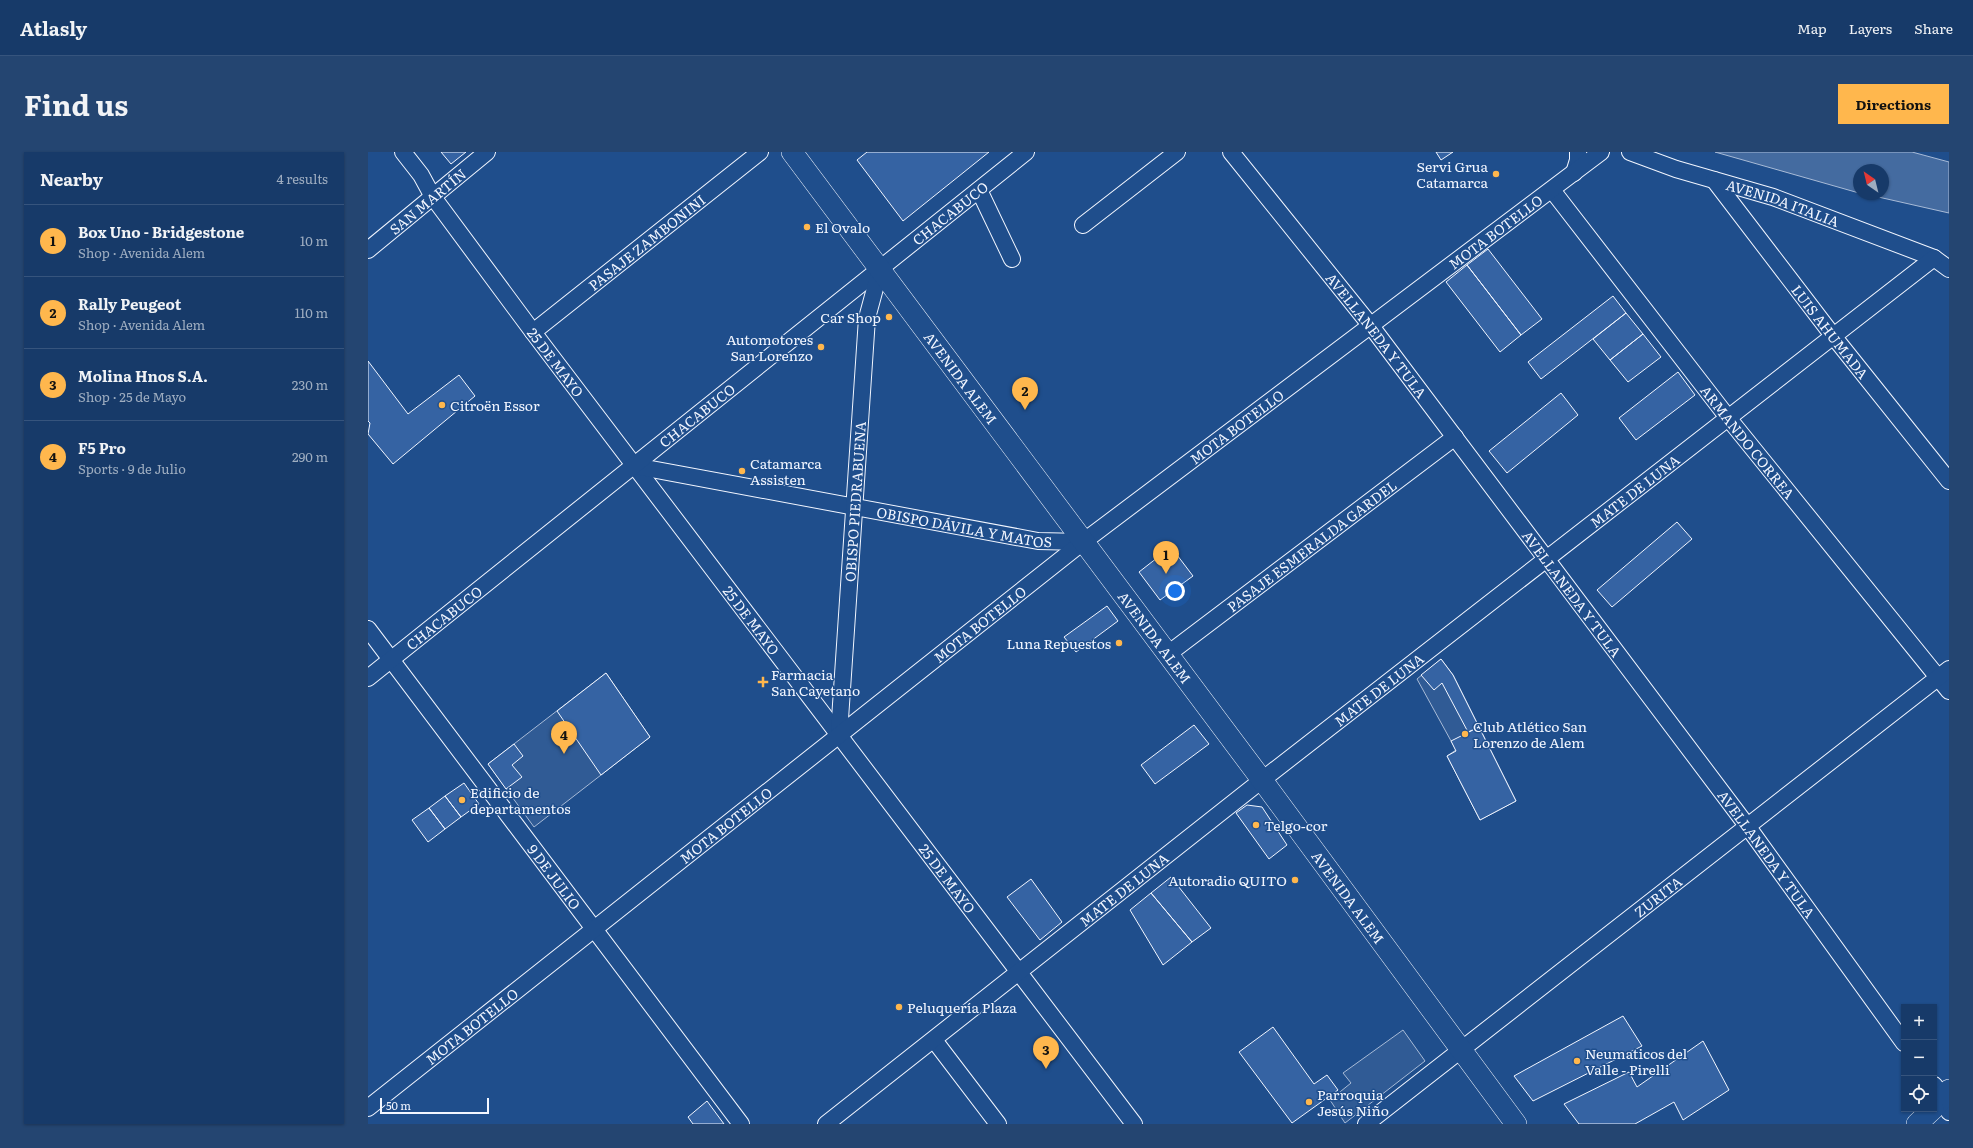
<!DOCTYPE html>
<meta charset="utf-8">
<style>
body{margin:0;font-family:Literata,serif;background:#244571;color:#f1f3f6}
.controls{position:absolute;right:12px;bottom:12px;display:grid;overflow:hidden;border-radius:0px;box-shadow:0 1px 3px #0004}
.controls button{width:36px;height:36px;display:grid;place-items:center;padding:0;border:0;border-bottom:1px solid #36547d;background:#173a69;color:#f1f3f6;font:20px sans-serif}
.compass{position:absolute;left:1485px;top:12px;width:36px;height:36px;border-radius:50%;background:#173a69;box-shadow:0 1px 3px #0004;rotate:325deg}
.scale{position:absolute;left:12px;bottom:10px;width:109px;box-sizing:border-box;padding-left:4px;border:2px solid #f2f6ff;border-top:0;font-size:11px;line-height:14px;white-space:nowrap;color:#f2f6ff;-webkit-text-stroke:3px #1f4e8c;paint-order:stroke}
.you{position:absolute;left:807px;top:439px;width:14px;height:14px;margin:-10px;border:3px solid #fff;border-radius:50%;background:#1a73e8;box-shadow:0 0 0 6px #1a73e833}
.badge{display:grid;place-items:center;width:26px;height:26px;border-radius:50%;background:#ffb74d;color:#111;font-size:13px;font-weight:700}
.pin{position:absolute;translate:-50% -33px;filter:drop-shadow(0 1px 2px #0008)}
.pin::after{content:'';position:absolute;top:21px;width:14px;height:12px;background:inherit;clip-path:polygon(0 0,100% 0,50% 100%)}
.list{margin:0;padding:0;list-style:none}
h2{display:flex;justify-content:space-between;align-items:center;height:52px;margin:0;padding:0 16px;font-size:17px}
h2 small{font-size:13px;font-weight:400;color:#9eadc0}
.list li{display:grid;grid-template-columns:26px 1fr auto;gap:12px;align-items:center;box-sizing:border-box;height:72px;padding:0 16px;border-top:1px solid #36547d}
.list b{display:block;font-size:15px;white-space:nowrap}
.list p{margin:0;font-size:13px;white-space:nowrap;color:#9eadc0}
.list em{font-size:13px;font-style:normal;color:#9eadc0}
.icon{flex:none;width:22px;height:22px;fill:none;stroke:currentColor;stroke-width:2;stroke-linecap:round;stroke-linejoin:round}
.map{position:relative;flex:none;width:1581px;height:972px;overflow:hidden;border-radius:0px}
header{display:flex;align-items:center;gap:24px;box-sizing:border-box;height:56px;padding:0 20px;background:#173a69;border-bottom:1px solid #36547d}
header strong{font-size:19px}
nav{display:flex;gap:22px;margin-inline-start:auto;font-size:14px}
.intro{display:flex;align-items:center;justify-content:space-between;box-sizing:border-box;height:96px;padding:0 24px}
h1{margin:0;font-size:28px}
.button{padding:10px 18px;border-radius:0px;background:#ffb74d;color:#111;font-size:14px;font-weight:700}
main{display:flex;gap:24px;padding:0 24px}
aside{flex:1;background:#173a69;border-radius:0px;box-shadow:0 1px 3px #0004}
.map>svg:first-child{display:block}
</style>
<header>
<strong>Atlasly</strong>
<nav><a>Map</a><a>Layers</a><a>Share</a></nav>
</header>
<div class="intro"><h1>Find us</h1><a class="button">Directions</a></div>
<main>
<aside>
<h2>Nearby<small>4 results</small></h2>
<ul class="list">
<li><span class="badge">1</span><div><b>Box Uno - Bridgestone</b><p>Shop · Avenida Alem</p></div><em>10 m</em></li>
<li><span class="badge">2</span><div><b>Rally Peugeot</b><p>Shop · Avenida Alem</p></div><em>110 m</em></li>
<li><span class="badge">3</span><div><b>Molina Hnos S.A.</b><p>Shop · 25 de Mayo</p></div><em>230 m</em></li>
<li><span class="badge">4</span><div><b>F5 Pro</b><p>Sports · 9 de Julio</p></div><em>290 m</em></li>
</ul>
</aside>
<div class="map">
<svg width="1581" height="972" viewBox="0 0 1581 972">
<rect width="100%" height="100%" fill="#1f4e8c"/>
<path fill="#305b95" stroke="#a8bbd7" d="M1073,507L1085,523L1148,649L1112,668L1079,604L1088,598L1049,527Z
M238,521L282,585L166,675L120,612Z
M1035,878L1057,909L977,971L962,948L983,931L975,921Z"/>
<path fill="#446ba0" stroke="#a8bbd7" d="M1347,0H1544L1581,10V61L1497,42H1515V18H1491V41Z"/>
<path fill="#3563a3" stroke="#f2f6ff" d="M73,0H98L83,12Z
M499,0H621L535,69L489,8Z
M1068,0H1085L1073,8Z
M1120,97L1174,167L1153,183L1099,113Z
M1099,113L1153,183L1132,200L1078,130Z
M1245,144L1258,161L1173,227L1160,210Z
M1258,161L1275,182L1242,208L1225,187Z
M1275,182L1293,205L1260,230L1242,208Z
M0,209L40,262L91,223L107,244L25,312L0,282L2,271L0,269Z
M1310,220L1327,243L1268,288L1251,266Z
M1193,241L1210,263L1139,321L1121,299Z
M1309,370L1324,387L1244,455L1229,438Z
M803,395L825,424L792,448L771,420Z
M739,454L750,469L708,500L696,485Z
M1073,507L1085,523L1111,575L1100,580L1074,531L1066,538L1053,523Z
M238,521L282,585L233,623L189,559Z
M826,573L841,592L787,632L773,613Z
M1111,575L1148,649L1112,668L1079,604L1088,599L1083,589Z
M146,592L155,604L144,613L154,625L138,637L120,612Z
M96,631L111,652L93,665L77,644Z
M77,644L93,665L77,677L61,656Z
M879,653L894,655L919,693L901,707L868,661Z
M61,656L77,677L60,690L44,668Z
M803,725L843,776L824,790L783,741Z
M663,727L694,770L672,788L639,745Z
M783,741L824,790L795,813L762,758Z
M1255,864L1274,894L1165,949L1146,924Z
M905,875L946,932L959,923L970,938L924,971L871,900Z
M1335,889L1361,938L1315,968L1306,950L1267,972H1211L1196,952L1261,920L1269,935Z
M339,949L356,972H325L320,965Z"/>
<g fill="none" stroke-linecap="round" stroke-linejoin="round">
<g stroke="#f2f6ff" stroke-width="18">
<g id="minor">
<path id="s1" d="M35,0L53,23L65,45L165,180L766,972"/>
<path id="s2" d="M863,0L1003,174L1380,675L1536,891"/>
<path id="s3" d="M1262,0L1308,17L1405,45L1566,106L1581,117"/>
<path d="M1206,21L1210,8V0"/>
<path id="s4" d="M1346,28L1466,185L1581,329"/>
<path d="M611,38L644,107"/>
<path id="s5" d="M1184,38L1361,267L1581,539"/>
<path d="M715,73L809,0"/>
<path id="s6" d="M0,98L119,0"/>
<path id="s7" d="M165,180L392,0"/>
<path id="s8" d="M267,314L670,389L715,390"/>
<path id="s9" d="M0,477L373,972"/>
<path id="s10" d="M800,502L1087,285"/>
<path id="s11" d="M0,526L658,0"/>
<path id="s12" d="M471,582L499,166L512,118"/>
<path d="M566,888L630,972"/>
<path d="M1566,933L1576,946L1581,960"/>
<path id="s13" d="M0,956L715,390L1233,0"/>
<path id="s14" d="M458,972L894,628L1566,106"/>
<path id="s15" d="M998,972L1581,517"/>
</g>
</g>
<g stroke="#f2f6ff" stroke-width="22">
<g id="major">
<path id="s16" d="M424,0L894,628L1148,972"/>
<path d="M1566,956L1581,938"/>
<path d="M1549,972L1565,957"/>
</g>
</g>
<use href="#minor" stroke="#1f4e8c" stroke-width="16"/>
<use href="#major" stroke="#1f4e8c" stroke-width="21"/>
</g>
<g fill="#ffb74d" stroke="#1f4e8c" stroke-width="1.5">
<circle cx="1128" cy="22" r="4"/>
<circle cx="439" cy="75" r="4"/>
<circle cx="521" cy="165" r="4"/>
<circle cx="453" cy="195" r="4"/>
<circle cx="74" cy="253" r="4"/>
<circle cx="374" cy="319" r="4"/>
<circle cx="751" cy="491" r="4"/>
<path d="M393 524h4v4h4v4h-4v4h-4v-4h-4v-4h4z"/>
<circle cx="1097" cy="582" r="4"/>
<circle cx="94" cy="648" r="4"/>
<circle cx="888" cy="673" r="4"/>
<circle cx="927" cy="728" r="4"/>
<circle cx="531" cy="855" r="4"/>
<circle cx="1209" cy="909" r="4"/>
<circle cx="941" cy="950" r="4"/>
</g>
<g text-anchor="middle" dominant-baseline="central" stroke-width="3" stroke-linejoin="round" paint-order="stroke">
<g font-size="14" fill="#f2f6ff" stroke="#1f4e8c" text-anchor="start">
<text x="1120" y="14" text-anchor="end">Servi Grua<tspan x="1120" dy="16">Catamarca</tspan></text>
<text x="447" y="75">El Ovalo</text>
<text x="513" y="165" text-anchor="end">Car Shop</text>
<text x="445" y="187" text-anchor="end">Automotores<tspan x="445" dy="16">San Lorenzo</tspan></text>
<text x="82" y="253">Citroën Essor</text>
<text x="382" y="311">Catamarca<tspan x="382" dy="16">Assisten</tspan></text>
<text x="743" y="491" text-anchor="end">Luna Repuestos</text>
<text x="403" y="522">Farmacia<tspan x="403" dy="16">San Cayetano</tspan></text>
<text x="1105" y="574">Club Atlético San<tspan x="1105" dy="16">Lorenzo de Alem</tspan></text>
<text x="102" y="640">Edificio de<tspan x="102" dy="16">departamentos</tspan></text>
<text x="896" y="673">Telgo-cor</text>
<text x="919" y="728" text-anchor="end">Autoradio QUITO</text>
<text x="539" y="855">Peluquería Plaza</text>
<text x="1217" y="901">Neumaticos del<tspan x="1217" dy="16">Valle - Pirelli</tspan></text>
<text x="949" y="942">Parroquia<tspan x="949" dy="16">Jesús Niño</tspan></text>
</g>
<g font-size="14" fill="#f2f6ff" stroke="#1f4e8c">
<text stroke="none"><textPath href="#s6" startOffset="77">SAN MARTÍN</textPath></text>
<text stroke="none"><textPath href="#s3" startOffset="161">AVENIDA ITALIA</textPath></text>
<text stroke="none"><textPath href="#s11" startOffset="745">CHACABUCO</textPath></text>
<text stroke="none"><textPath href="#s13" startOffset="1428">MOTA BOTELLO</textPath></text>
<text stroke="none"><textPath href="#s7" startOffset="145">PASAJE ZAMBONINI</textPath></text>
<text stroke="none"><textPath href="#s4" startOffset="191">LUIS AHUMADA</textPath></text>
<text stroke="none"><textPath href="#s2" startOffset="234">AVELLANEDA Y TULA</textPath></text>
<text stroke="none"><textPath href="#s1" startOffset="260">25 DE MAYO</textPath></text>
<text stroke="none"><textPath href="#s16" startOffset="282">AVENIDA ALEM</textPath></text>
<text stroke="none"><textPath href="#s11" startOffset="421">CHACABUCO</textPath></text>
<text stroke="none"><textPath href="#s13" startOffset="1104">MOTA BOTELLO</textPath></text>
<text stroke="none"><textPath href="#s5" startOffset="319">ARMANDO CORREA</textPath></text>
<text stroke="none"><textPath href="#s14" startOffset="1027">MATE DE LUNA</textPath></text>
<text stroke="none"><textPath href="#s12" startOffset="233">OBISPO PIEDRABUENA</textPath></text>
<text stroke="none"><textPath href="#s8" startOffset="335">OBISPO DÁVILA Y MATOS</textPath></text>
<text stroke="none"><textPath href="#s10" startOffset="180">PASAJE ESMERALDA GARDEL</textPath></text>
<text stroke="none"><textPath href="#s2" startOffset="558">AVELLANEDA Y TULA</textPath></text>
<text stroke="none"><textPath href="#s11" startOffset="97">CHACABUCO</textPath></text>
<text stroke="none"><textPath href="#s1" startOffset="584">25 DE MAYO</textPath></text>
<text stroke="none"><textPath href="#s13" startOffset="780">MOTA BOTELLO</textPath></text>
<text stroke="none"><textPath href="#s16" startOffset="606">AVENIDA ALEM</textPath></text>
<text stroke="none"><textPath href="#s14" startOffset="703">MATE DE LUNA</textPath></text>
<text stroke="none"><textPath href="#s13" startOffset="456">MOTA BOTELLO</textPath></text>
<text stroke="none"><textPath href="#s2" startOffset="883">AVELLANEDA Y TULA</textPath></text>
<text stroke="none"><textPath href="#s9" startOffset="310">9 DE JULIO</textPath></text>
<text stroke="none"><textPath href="#s1" startOffset="908">25 DE MAYO</textPath></text>
<text stroke="none"><textPath href="#s14" startOffset="379">MATE DE LUNA</textPath></text>
<text stroke="none"><textPath href="#s16" startOffset="930">AVENIDA ALEM</textPath></text>
<text stroke="none"><textPath href="#s15" startOffset="370">ZURITA</textPath></text>
<text stroke="none"><textPath href="#s13" startOffset="132">MOTA BOTELLO</textPath></text>
</g>
</g>
</svg>
<div class="controls">
<button>+</button>
<button>−</button>
<button><svg class="icon" aria-label="locate" viewBox="0 0 24 24"><circle cx="12" cy="12" r="6"/><path d="M12 2v4M12 18v4M2 12h4M18 12h4"/></svg></button>
</div>
<svg class="compass" viewBox="-18 -18 36 36"><path d="M0-13l5 13h-10z" fill="#e53935"/><path d="M0 13l5-13h-10z" fill="#9eadc0"/></svg>
<div class="scale">50 m</div>
<div class="you"></div>
<div class="pin badge" style="left:798px;top:422px">1</div>
<div class="pin badge" style="left:657px;top:258px">2</div>
<div class="pin badge" style="left:678px;top:917px">3</div>
<div class="pin badge" style="left:196px;top:602px">4</div>
</div>
</main>
